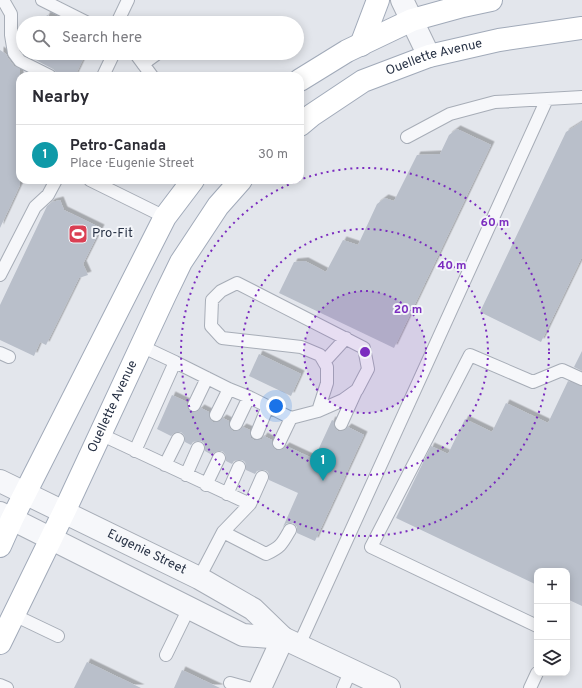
<!DOCTYPE html>
<meta charset="utf-8">
<style>
body{margin:0;font-family:Overpass,sans-serif;background:#f2f2f3;color:#2b2b33}
.controls{position:absolute;right:12px;bottom:12px;display:grid;overflow:hidden;border-radius:8px;box-shadow:0 2px 10px #0003}
.controls button{width:36px;height:36px;display:grid;place-items:center;padding:0;border:0;border-bottom:1px solid #e1e1e2;background:#fff;color:#2b2b33;font:20px sans-serif}
.you{position:absolute;left:276px;top:406px;width:14px;height:14px;margin:-10px;border:3px solid #fff;border-radius:50%;background:#1a73e8;box-shadow:0 0 0 6px #1a73e833}
.badge{display:grid;place-items:center;width:26px;height:26px;border-radius:50%;background:#0b8043;color:#fff;font-size:13px;font-weight:700}
.pin{position:absolute;translate:-50% -33px;filter:drop-shadow(0 1px 2px #0008)}
.pin::after{content:'';position:absolute;top:21px;width:14px;height:12px;background:inherit;clip-path:polygon(0 0,100% 0,50% 100%)}
.list{margin:0;padding:0;list-style:none}
h2{display:flex;justify-content:space-between;align-items:center;height:52px;margin:0;padding:0 16px;font-size:17px}
h2 small{font-size:13px;font-weight:400;color:#7c7c81}
.list li{display:grid;grid-template-columns:26px 1fr auto;gap:12px;align-items:center;box-sizing:border-box;height:60px;padding:0 16px;border-top:1px solid #e1e1e2}
.list b{display:block;font-size:15px;white-space:nowrap}
.list p{margin:0;font-size:13px;white-space:nowrap;color:#7c7c81}
.list em{font-size:13px;font-style:normal;color:#7c7c81}
.icon{flex:none;width:22px;height:22px;fill:none;stroke:currentColor;stroke-width:2;stroke-linecap:round;stroke-linejoin:round}
.map{position:relative;flex:none;width:582px;height:688px;overflow:hidden}
.search{position:absolute;background:#fff;box-shadow:0 2px 10px #0003;left:16px;top:16px;width:288px;height:44px;display:flex;align-items:center;gap:10px;box-sizing:border-box;padding:0 14px;border-radius:22px;color:#7c7c81;font-size:15px}
.panel{position:absolute;background:#fff;box-shadow:0 2px 10px #0003;left:16px;top:72px;width:288px;height:112px;border-radius:12px}
.map>svg:first-child{display:block}
</style>
<div class="map">
<svg width="582" height="688" viewBox="0 0 582 688">
<defs>
<filter id="shadow"><feDropShadow dx="3.5" dy="-3.5" stdDeviation="0" flood-color="#0004"/></filter>
</defs>
<rect width="100%" height="100%" fill="#e3e6ec"/>
<path fill="#b9bfca" filter="url(#shadow)" d="M47,15L63,23H43Z
M0,50L6,54L8,58L14,66L20,69V185L0,228Z
M29,53H86L75,76H60L57,74L56,72L53,69L28,56Z
M582,122V257L541,342L480,312L566,132Z
M457,129L491,145L394,348L279,293L294,262L305,261L326,272L343,240L358,245L377,204L385,198L394,201L417,155L440,154L449,135Z
M60,200L64,210L101,228L83,264L88,275L79,278L46,345L40,342L34,356L0,340V305L47,206L52,202Z
M582,351V371L574,367Z
M259,354L301,374L291,396L249,376Z
M568,381L582,386V606L567,599V571H537V585L396,518L431,446L448,454L465,419L492,432L506,403L548,423Z
M172,395L187,402V405L188,409L191,412H194L198,411L201,408L209,412V415L210,419L213,422H216L220,421L223,418L229,421V424L230,428L233,431H236L240,430L243,427L250,430V434L251,438L254,440H258L262,439L264,436L272,440V443L273,447L276,450H279L283,449L286,446L314,459L332,420L334,421V425L335,428L338,431H342L345,430L348,427L364,435L315,541L297,533V527L293,523H287L283,527L298,493L269,480V476L268,472L265,470H261L257,471L255,474L246,470V466L245,462L242,460H238L234,461L232,464L226,461V457L225,454L222,451H219L215,452L212,455L205,451V447L204,443L201,441H197L193,442L191,445L185,442V439L184,435L181,432H178L174,433L171,436L157,429Z
M87,662L141,688H74Z
M182,670L220,688H174Z"/>
<g fill="none" stroke-linecap="round" stroke-linejoin="round">
<g stroke="#a7adb7" stroke-width="14">
<path id="service" d="M3,0L11,14V35L14,53L20,61L50,76
M42,0L88,23
M117,23L128,0
M135,53L152,76
M143,64L158,53
M103,76L114,53
M407,137L450,114L495,102L582,97
M90,180L165,217
M0,275L35,207L48,195L56,180
M141,346L175,362
M0,353L9,357
M324,362L346,338
M194,405L207,378
M216,415L229,389
M236,424L249,397
M341,424L356,391
M257,433L268,406
M100,434L250,504L262,477
M279,443L291,418
M135,451L175,362L229,389L249,397L291,418L318,411L343,400L357,390L368,369L364,348L237,283L221,291L212,300L211,326L222,338L301,347L320,355L327,367V383L318,411
M165,465L178,439
M186,475L198,448
M206,485L219,458
M227,494L239,467
M223,532L266,554C281,547 282,544 290,530
M199,578L223,532L250,504
M14,615L58,636
M537,626L371,547L470,355L533,382L562,370L582,379
M299,645L547,99
M166,655L189,608
M230,683L248,688
M0,685L7,688
M343,688L351,670
M530,688L537,673"/>
</g>
<g stroke="#a7adb7" stroke-width="24">
<path id="minor" d="M402,0L429,56
M260,688L283,638"/>
</g>
<g stroke="#a7adb7" stroke-width="24">
<g id="tertiary">
<path id="s1" d="M0,481L199,578L253,609L283,638"/>
<path d="M0,513L243,635L283,638L389,688"/>
</g>
</g>
<g stroke="#a1aab9" stroke-width="24">
<g id="primary">
<path d="M361,45L378,0"/>
<path d="M300,80L347,51L412,20L463,6L491,0"/>
<path id="s2" d="M300,125L312,115L363,81L429,56L499,40L582,28"/>
<path d="M0,546L12,519L165,217L193,180"/>
<path id="s3" d="M0,643L64,512L165,295L181,262L218,206L241,180"/>
</g>
</g>
<use href="#service" stroke="#f6f7fa" stroke-width="12"/>
<use href="#minor" stroke="#f6f7fa" stroke-width="22"/>
<use href="#tertiary" stroke="#f6f7fa" stroke-width="22"/>
<use href="#primary" stroke="#fff" stroke-width="22"/>
</g>
<circle cx="365" cy="352" r="61" fill="#7b2cbf" fill-opacity=".12"/>
<g fill="none" stroke="#7b2cbf" stroke-width="2" stroke-dasharray="2 4">
<circle cx="365" cy="352" r="61"/>
<circle cx="365" cy="352" r="123"/>
<circle cx="365" cy="352" r="184"/>
</g>
<defs>
<g id="stadium-square" transform="scale(1)"><rect x="-9" y="-9" width="18" height="18" rx="4" fill="#da3f53" stroke="#f3f5f9"/><path d="M0-5a6.5 5 0 1 0 0 10a6.5 5 0 1 0 0-10ZM-3.5-1.8h7v3.6h-7Z" fill="#fff"/></g>
</defs>
<g fill-rule="evenodd">
<use href="#stadium-square" x="78" y="234"/>
</g>
<g text-anchor="middle" dominant-baseline="central" stroke-width="4" stroke-linejoin="round" paint-order="stroke">
<g font-size="13" fill="#293346" stroke="#f3f5f9">
<text stroke="none"><textPath href="#s2" startOffset="152">Ouellette Avenue</textPath></text>
<text stroke="none"><textPath href="#s3" startOffset="262">Ouellette Avenue</textPath></text>
<text stroke="none"><textPath href="#s1" startOffset="163">Eugenie Street</textPath></text>
</g>
<g font-size="13" fill="#293346" stroke="#f3f5f9" text-anchor="start">
<text x="92" y="234">Pro-Fit</text>
</g>
</g>
<circle cx="365" cy="352" r="6" fill="#7b2cbf" stroke="#f3f5f9" stroke-width="2"/>
<g font-size="12" text-anchor="middle" font-weight="bold" fill="#7b2cbf" stroke="#f3f5f9" stroke-width="4" stroke-linejoin="round" paint-order="stroke">
<text x="495" y="226">60 m</text>
<text x="452" y="269">40 m</text>
<text x="408" y="313">20 m</text>
</g>
</svg>
<div class="controls">
<button>+</button>
<button>−</button>
<button><svg class="icon" aria-label="layers" viewBox="0 0 24 24"><path d="M12 4l9 5-9 5-9-5zM3 14l9 5 9-5"/></svg></button>
</div>
<div class="you"></div>
<div class="pin badge" style="left:323px;top:481px;background:#0f9aa8">1</div>
<div class="search"><svg class="icon" aria-label="search" viewBox="0 0 24 24"><circle cx="10" cy="10" r="6"/><path d="M15 15l6 6"/></svg>Search here</div>
<section class="panel">
<h2>Nearby<small></small></h2>
<ul class="list">
<li><span class="badge" style="background:#0f9aa8">1</span><div><b>Petro-Canada</b><p>Place · Eugenie Street</p></div><em>30 m</em></li>
</ul>
</section>
</div>
